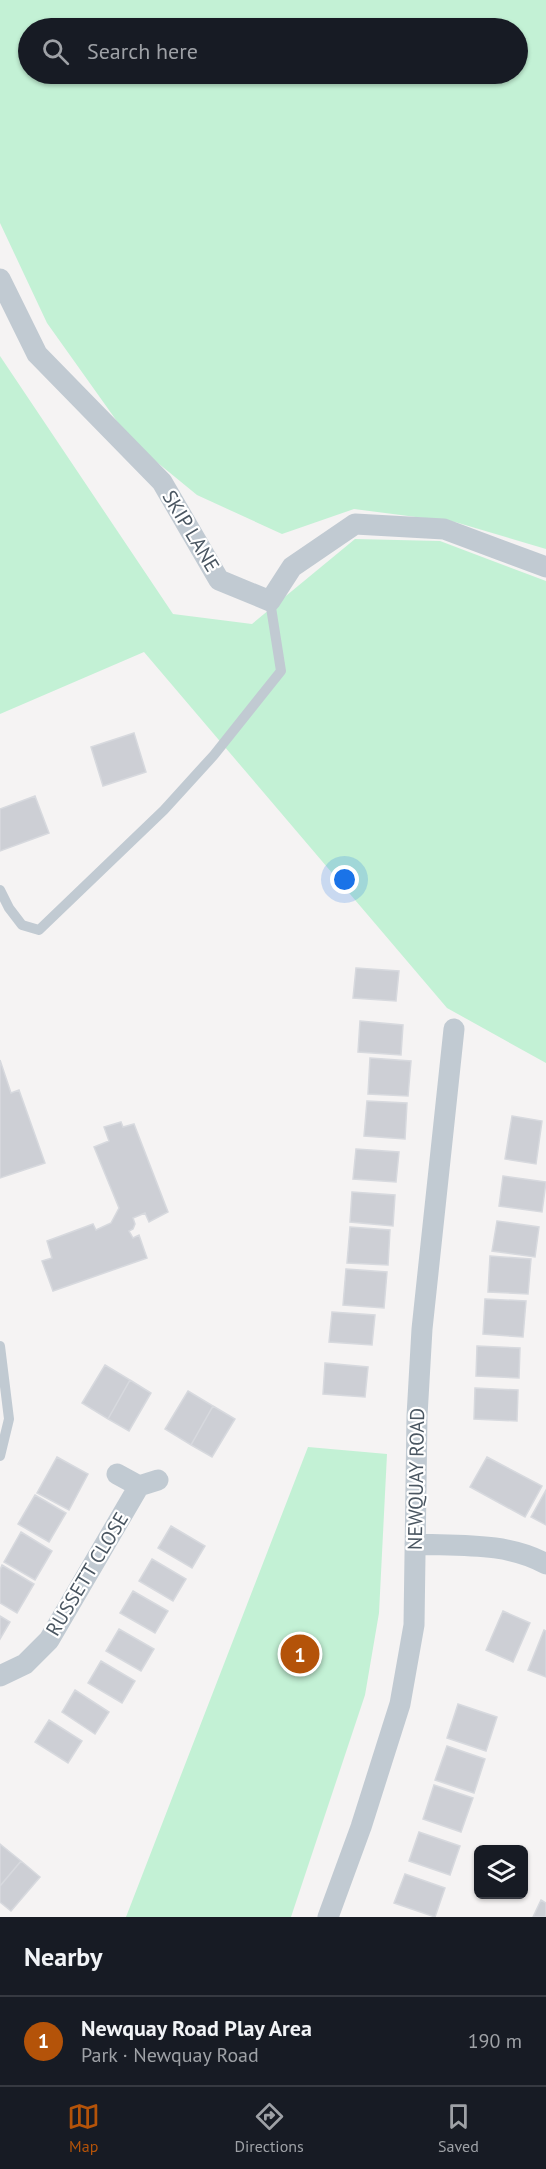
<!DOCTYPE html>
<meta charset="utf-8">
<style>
body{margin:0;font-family:"PT Sans",sans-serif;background:#20242c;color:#f1f3f6}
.controls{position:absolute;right:18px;bottom:18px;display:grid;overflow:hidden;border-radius:9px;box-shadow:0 2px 4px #0004}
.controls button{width:54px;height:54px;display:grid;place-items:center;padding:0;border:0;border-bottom:2px solid #363941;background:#171b24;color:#f1f3f6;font:30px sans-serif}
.you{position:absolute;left:345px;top:880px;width:21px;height:21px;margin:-15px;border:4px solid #fff;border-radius:50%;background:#1a73e8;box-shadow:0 0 0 9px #1a73e833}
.badge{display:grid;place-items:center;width:39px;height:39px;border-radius:50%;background:#b45309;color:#fff;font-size:20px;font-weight:700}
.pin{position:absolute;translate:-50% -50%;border:3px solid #fff;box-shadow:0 2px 6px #0006}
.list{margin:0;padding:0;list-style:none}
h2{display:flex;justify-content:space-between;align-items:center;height:78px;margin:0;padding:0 24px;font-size:26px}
h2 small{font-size:20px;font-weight:400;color:#9ea1a6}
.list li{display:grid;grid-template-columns:39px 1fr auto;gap:18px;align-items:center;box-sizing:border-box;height:90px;padding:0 24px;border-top:2px solid #363941}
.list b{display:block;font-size:22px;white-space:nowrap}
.list p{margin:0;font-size:20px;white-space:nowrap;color:#9ea1a6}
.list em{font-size:20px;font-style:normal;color:#9ea1a6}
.icon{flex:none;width:33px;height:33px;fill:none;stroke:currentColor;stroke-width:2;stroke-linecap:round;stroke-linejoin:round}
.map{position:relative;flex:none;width:546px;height:1917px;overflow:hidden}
.search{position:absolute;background:#171b24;box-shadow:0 2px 4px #0004;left:18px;right:18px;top:18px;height:66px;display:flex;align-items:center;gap:15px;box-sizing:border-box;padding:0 21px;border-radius:33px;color:#9ea1a6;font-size:22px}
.sheet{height:168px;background:#171b24}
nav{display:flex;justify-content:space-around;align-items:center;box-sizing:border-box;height:84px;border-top:2px solid #363941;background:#171b24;font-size:16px;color:#9ea1a6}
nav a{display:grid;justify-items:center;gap:3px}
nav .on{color:#b45309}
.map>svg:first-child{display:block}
</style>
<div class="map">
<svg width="546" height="1917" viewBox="0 0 546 1917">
<rect width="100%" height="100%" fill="#f5f3f3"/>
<path fill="#c3f1d5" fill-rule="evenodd" d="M0,0H546V549L455,522L354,509L282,534L197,495L131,441L47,323L0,223ZM28,28H518V74H28Z
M0,356L173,614L252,624L355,539L440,541L546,581V1063L447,1008L144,652L0,714Z
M308,1447L387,1454L379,1613L365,1695L291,1917H126Z"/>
<path fill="#cdcfd5" stroke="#d7d9de" stroke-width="1.5" d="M134,733L146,772L103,786L91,747Z
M35,796L49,833L0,851V809Z
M356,968L399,971L396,1001L353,998Z
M360,1021L403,1025L401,1055L358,1052Z
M370,1058L411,1061L408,1096L368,1094Z
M0,1060L11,1093L19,1090L45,1163L0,1178Z
M367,1101L407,1103L405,1139L364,1136Z
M512,1116L542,1121L536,1164L505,1159Z
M121,1122L123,1127L134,1124L168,1212L149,1222L145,1213L133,1218L135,1224L133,1229L129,1231L133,1238L139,1235L147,1258L53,1291L42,1261L52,1258L47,1241L93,1224L96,1230L111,1223L119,1208L94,1147L109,1141L104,1127Z
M356,1149L399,1152L396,1182L353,1179Z
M503,1176L546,1182L542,1212L499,1206Z
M352,1192L395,1195L393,1226L350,1222Z
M497,1221L539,1227L535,1257L492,1251Z
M350,1227L390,1230L388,1265L347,1263Z
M490,1256L531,1259L528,1294L488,1292Z
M346,1269L387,1272L384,1308L343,1305Z
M485,1299L526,1301L523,1337L483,1334Z
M332,1312L375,1315L372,1345L329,1342Z
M477,1346L520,1348L519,1378L476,1376Z
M325,1363L368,1367L365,1397L323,1394Z
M105,1365L130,1380L108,1419L82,1403Z
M130,1380L151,1393L129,1431L108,1419Z
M475,1388L518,1390L517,1421L474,1419Z
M188,1391L213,1406L191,1445L165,1429Z
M213,1406L235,1419L212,1457L191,1445Z
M57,1457L88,1474L69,1510L37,1493Z
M487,1457L542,1486L525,1517L470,1487Z
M546,1490V1525L531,1517Z
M35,1495L66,1513L49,1542L18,1524Z
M171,1526L205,1546L192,1568L158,1548Z
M21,1532L52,1551L35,1580L4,1562Z
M152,1559L186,1579L173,1601L139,1581Z
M2,1565L34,1584L17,1613L0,1603V1570Z
M133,1591L168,1611L155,1633L120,1613Z
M503,1611L530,1623L513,1662L486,1650Z
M0,1616L10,1622L0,1639Z
M119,1629L154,1649L141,1671L106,1651Z
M544,1630L546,1631V1677L528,1670Z
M101,1661L135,1681L122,1703L88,1683Z
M75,1690L109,1712L95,1734L62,1712Z
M458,1704L497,1717L486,1751L447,1738Z
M49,1720L82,1741L68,1763L35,1742Z
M447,1746L485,1759L474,1793L435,1780Z
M434,1785L473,1798L461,1832L423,1819Z
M419,1832L460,1846L450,1875L409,1861Z
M0,1844L21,1861L0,1886Z
M21,1861L40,1877L11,1911L0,1902V1886Z
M405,1874L445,1888L435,1917L394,1903Z
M541,1900L546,1903V1917H533Z"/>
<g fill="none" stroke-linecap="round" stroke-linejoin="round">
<path stroke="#c1cad2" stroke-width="10" d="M0,890L9,908L22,925L39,930L164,810L214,755L281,671L270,601
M0,1346L9,1419L0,1456"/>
<path stroke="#c1cad2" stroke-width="21" d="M0,279L37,354L162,482L219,580L270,601L292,567L355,524L444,529L546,567
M117,1474L139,1486L158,1480
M415,1544C457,1546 508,1542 546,1564
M0,1676L25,1664L49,1640L139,1486
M328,1917L361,1827L400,1704L414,1625L417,1416L422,1329L454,1029"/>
</g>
<g text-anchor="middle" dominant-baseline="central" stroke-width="4.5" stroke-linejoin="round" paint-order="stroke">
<g font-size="20" fill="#4a5661" stroke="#fff">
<text transform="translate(191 531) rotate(59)">SKIP LANE</text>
<text transform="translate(416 1479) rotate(-89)">NEWQUAY ROAD</text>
<text transform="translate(87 1574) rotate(-59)">RUSSETT CLOSE</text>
</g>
</g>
</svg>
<div class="controls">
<button><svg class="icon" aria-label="layers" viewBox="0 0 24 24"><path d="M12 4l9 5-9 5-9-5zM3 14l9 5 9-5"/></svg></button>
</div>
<div class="you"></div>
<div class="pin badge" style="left:300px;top:1654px">1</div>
<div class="search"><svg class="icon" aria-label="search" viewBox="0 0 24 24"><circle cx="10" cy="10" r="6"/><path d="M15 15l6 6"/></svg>Search here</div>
</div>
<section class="sheet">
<h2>Nearby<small></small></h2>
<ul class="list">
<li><span class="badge">1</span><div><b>Newquay Road Play Area</b><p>Park · Newquay Road</p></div><em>190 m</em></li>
</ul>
</section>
<nav>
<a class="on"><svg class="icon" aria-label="map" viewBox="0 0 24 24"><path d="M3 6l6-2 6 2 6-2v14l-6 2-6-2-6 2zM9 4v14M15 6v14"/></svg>Map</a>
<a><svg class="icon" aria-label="directions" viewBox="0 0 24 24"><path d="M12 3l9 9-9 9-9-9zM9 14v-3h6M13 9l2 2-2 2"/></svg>Directions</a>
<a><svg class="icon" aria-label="saved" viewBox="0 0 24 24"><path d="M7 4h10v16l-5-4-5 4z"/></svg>Saved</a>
</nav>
